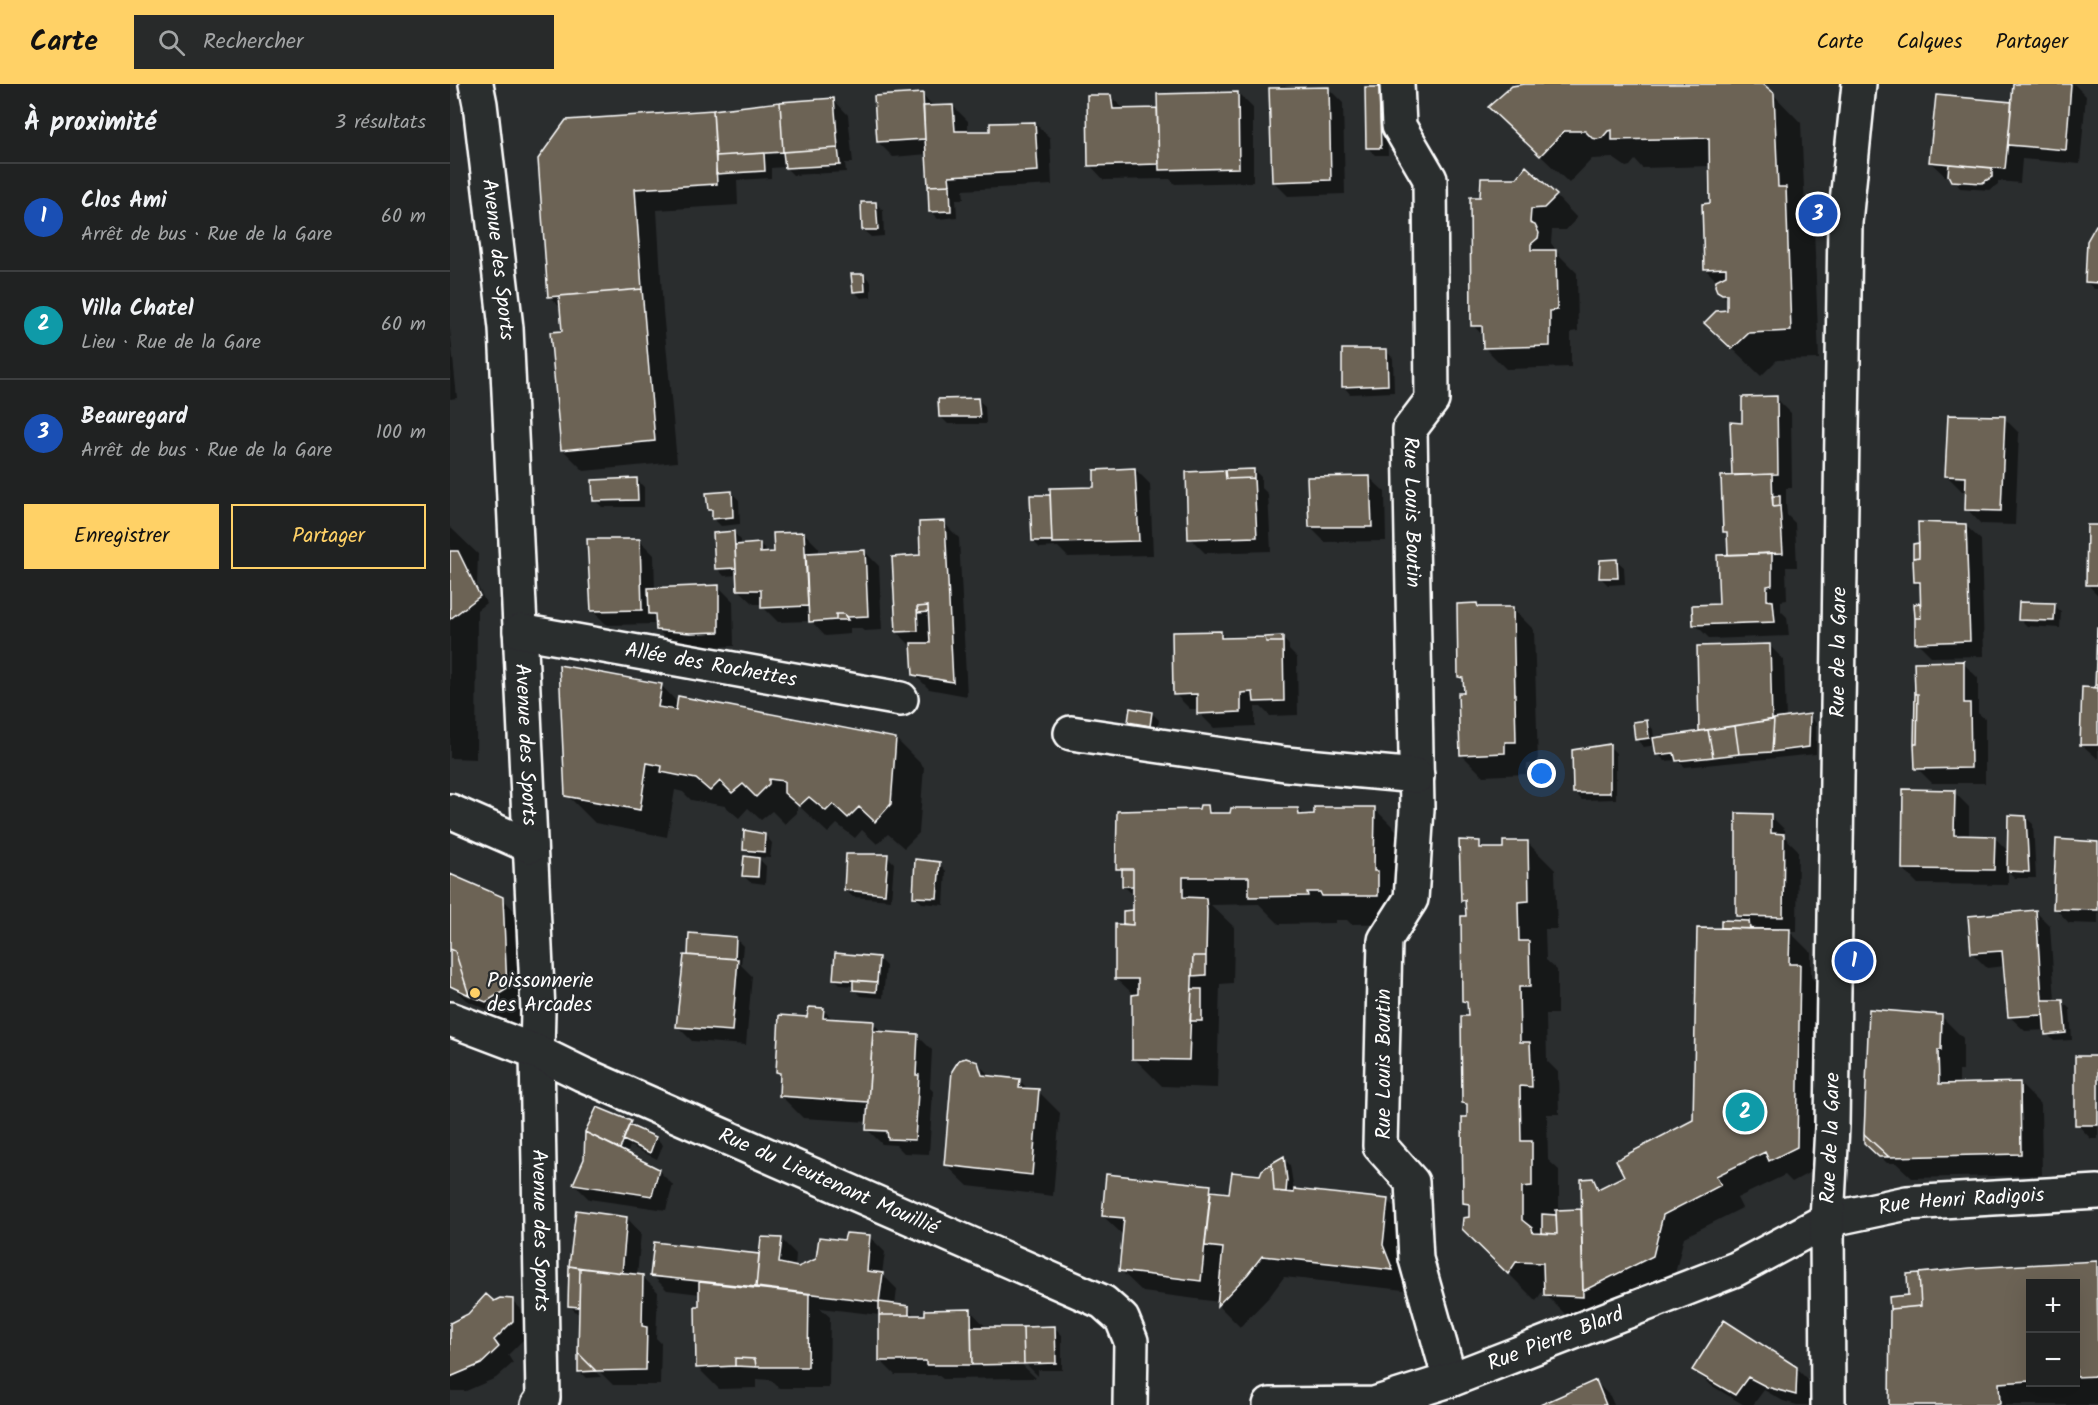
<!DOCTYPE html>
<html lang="fr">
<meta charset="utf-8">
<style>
body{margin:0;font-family:Kalam,sans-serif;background:#282a2a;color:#f1f3f6}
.controls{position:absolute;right:18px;bottom:18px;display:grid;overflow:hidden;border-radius:0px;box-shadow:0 6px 24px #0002}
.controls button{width:54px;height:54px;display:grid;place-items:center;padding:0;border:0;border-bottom:2px solid #3d3f40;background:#202222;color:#f1f3f6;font:30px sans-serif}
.you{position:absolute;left:1092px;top:690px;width:21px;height:21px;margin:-15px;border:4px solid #fff;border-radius:50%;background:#1a73e8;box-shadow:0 0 0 9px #1a73e833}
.badge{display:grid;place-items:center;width:39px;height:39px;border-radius:50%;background:#ffd166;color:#fff;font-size:20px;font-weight:700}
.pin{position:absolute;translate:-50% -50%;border:3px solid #fff;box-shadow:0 2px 6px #0006}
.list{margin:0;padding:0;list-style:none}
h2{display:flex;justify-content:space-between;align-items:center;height:78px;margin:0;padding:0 24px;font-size:26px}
h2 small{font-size:20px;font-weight:400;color:#a2a4a5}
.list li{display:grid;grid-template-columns:39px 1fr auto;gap:18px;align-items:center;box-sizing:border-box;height:108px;padding:0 24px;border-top:2px solid #3d3f40}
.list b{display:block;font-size:22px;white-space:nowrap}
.list p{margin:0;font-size:20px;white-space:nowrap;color:#a2a4a5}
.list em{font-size:20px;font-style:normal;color:#a2a4a5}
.actions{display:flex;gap:12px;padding:18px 24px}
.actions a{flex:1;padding:14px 0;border:2px solid #ffd166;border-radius:0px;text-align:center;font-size:21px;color:#ffd166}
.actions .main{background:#ffd166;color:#111}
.icon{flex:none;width:33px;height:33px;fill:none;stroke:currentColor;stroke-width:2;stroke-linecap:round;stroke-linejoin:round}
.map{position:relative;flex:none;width:1648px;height:1321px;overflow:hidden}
header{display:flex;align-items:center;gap:36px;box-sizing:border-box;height:84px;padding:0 30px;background:#ffd166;color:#111}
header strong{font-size:28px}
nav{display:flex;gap:33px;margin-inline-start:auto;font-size:21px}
.search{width:420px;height:54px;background:#282a2a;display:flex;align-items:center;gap:15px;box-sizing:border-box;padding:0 21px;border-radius:0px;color:#a2a4a5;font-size:22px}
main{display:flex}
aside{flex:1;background:#202222}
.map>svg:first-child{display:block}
</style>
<header>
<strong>Carte</strong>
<div class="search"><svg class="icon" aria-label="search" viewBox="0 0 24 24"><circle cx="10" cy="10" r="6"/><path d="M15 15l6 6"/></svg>Rechercher</div>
<nav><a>Carte</a><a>Calques</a><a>Partager</a></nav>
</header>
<main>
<aside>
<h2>À proximité<small>3 résultats</small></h2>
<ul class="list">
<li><span class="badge" style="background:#1a4fb4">1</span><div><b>Clos Ami</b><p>Arrêt de bus · Rue de la Gare</p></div><em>60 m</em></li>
<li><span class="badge" style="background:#0f9aa8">2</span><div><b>Villa Chatel</b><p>Lieu · Rue de la Gare</p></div><em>60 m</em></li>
<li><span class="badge" style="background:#1a4fb4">3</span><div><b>Beauregard</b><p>Arrêt de bus · Rue de la Gare</p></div><em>100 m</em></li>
</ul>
<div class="actions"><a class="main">Enregistrer</a><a>Partager</a></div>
</aside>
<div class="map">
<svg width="1648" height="1321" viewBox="0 0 1648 1321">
<rect width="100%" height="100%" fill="#2a2d2e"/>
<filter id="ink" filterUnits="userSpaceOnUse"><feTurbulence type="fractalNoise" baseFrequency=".0167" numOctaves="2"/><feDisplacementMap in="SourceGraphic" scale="12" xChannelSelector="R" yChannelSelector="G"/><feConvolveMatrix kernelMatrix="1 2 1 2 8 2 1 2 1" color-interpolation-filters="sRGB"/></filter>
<g filter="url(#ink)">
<path fill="#0007" fill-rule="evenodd" d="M1076,0H1311L1323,10L1351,39L1355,124L1359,128L1368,114L1375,121V143L1364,144L1369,275L1327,276L1311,292L1256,239L1279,227V217L1268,206L1267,197L1255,185L1261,120V82L1192,84L1185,76L1180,82L1176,83L1163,74L1142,75L1119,99L1040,23Z
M1565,0H1624L1636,12L1630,80L1572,75L1570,99L1548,97V100L1540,106L1510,104L1501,93L1495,92L1480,78L1563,20Z
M878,4L893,19L895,110L838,112L823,97Z
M929,4L936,11L938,71H925L918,64Z
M788,9L803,24V98L725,100L720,95L654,96L640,81L660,12L675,26L709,25Z
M472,11L484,23L503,22L518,37V49L541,48L585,39L600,54L602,101L513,106L514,115H506L507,133L488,135L481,128L478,70L443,73L428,58Z
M384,16L398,31L403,79H395L396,88L343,91L335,83L321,84V94L287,96L288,121L207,126L213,227L227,378L134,387L112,365L113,249L111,224L100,213L90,75L262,28L264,30Z
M1106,112L1127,134L1116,146H1102L1101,159L1110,172L1127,189L1128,247L1121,248V283L1056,285L1034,263V253L1023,241L1022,115Z
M425,119L433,126L434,152L421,153L413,146Z
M1648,142V205H1644L1637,198Z
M414,191L421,198V213L411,214L404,207Z
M0,244L7,314L0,315Z
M936,267L943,274L944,308L900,310L893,302Z
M1326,314L1341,329L1342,404H1336V421L1337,431L1345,439L1347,483H1336L1337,516L1331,517V527L1337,533L1339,552L1260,555L1245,540L1270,521L1279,472L1278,451L1274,447L1283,393L1281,340H1294Z
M527,315L535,322L536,340H498L491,333Z
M1554,334L1569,349L1565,441L1531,440L1517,425V407H1512L1497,392Z
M685,385L700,400L703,471L618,473L608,463L590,464L583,457L600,413L602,415L645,404Z
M804,386L811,393V403L818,410L821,467L755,469L740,454Z
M920,394L935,408L936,457L875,458L860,443Z
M187,396L194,403V423H152L145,416Z
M282,409L289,416L290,440L271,442L264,435V430L259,425Z
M494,439L509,454L517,612L479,605L464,590L462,563L447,548L472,473Z
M1516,442L1531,456L1534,572L1482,573L1467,558L1470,521L1472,523V504L1465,498Z
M0,443L28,470L27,501L36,519L27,526L26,675L0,674Z
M1648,443V511L1637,500Z
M284,449L291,456V462L309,460L319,470L326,469L354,449L369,464V470L414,467L429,482L432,546L414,547L410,544H400V550L375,552L361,537L328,538L313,523V520H304L289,506L288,491L274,492L267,484Z
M189,456L204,471L205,505L268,502L283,517L284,562L255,563L222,560L207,545V540L157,541L142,526Z
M1166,476L1174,483L1175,500L1158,501L1151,494Z
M1604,520L1611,528L1610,544L1577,542L1570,535Z
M1027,521L1030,525L1062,524L1084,546L1088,679L1077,680L1076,690L1033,692L1011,670L1015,610V598L1010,593Z
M770,548L777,555L832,554L839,561V566L847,574L848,631L820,632L811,623H805V642L764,644L749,629V625H740L725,610Z
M1648,558V675L1631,660L1646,605Z
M1319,561L1334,576L1336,635L1359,632L1366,639V670L1235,683L1227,676L1215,677L1208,670L1206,661L1194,663L1187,656L1196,638L1203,645L1204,655L1251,648L1248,564Z
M1513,579L1528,594V629L1535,635V699H1482L1467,684Z
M211,601L228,619L446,655L474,683L469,749L454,764L438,750L427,760L412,746L405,754L387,740L378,749L350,723L347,722V729L335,740L322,727L311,736L298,724L289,734L275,722L241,716L233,708L225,706L217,753L145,739L117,711Z
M702,629L709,636L707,649L687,644L679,637Z
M1159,662L1166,669V715L1132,716L1125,709Z
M1504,708L1519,723V753H1544L1559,768L1575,733L1583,740L1586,794H1565L1558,787V801L1468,800L1453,785Z
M757,722L765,731L848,725L855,732L924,724L952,752L956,839L901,840L897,836H885V839L829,840L809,820L761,821L784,843V856L783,899L770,900L767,1004L712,1002L684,974V911L667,895L677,842L675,840L685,828V808L681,809L674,802V790L668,784Z
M1320,731L1335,746V753L1348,766L1347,847H1339L1361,869V893L1371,904L1368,1084L1342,1098L1335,1091L1287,1114L1292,1124L1234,1153L1224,1194L1124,1239L1096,1211L1095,1203L1086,1217L1042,1173L1021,1135V1125L1014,1119L1019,1024L1013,1019L1019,934V922L1013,916L1018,833L1017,821L1012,816L1029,758L1036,766H1054L1077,758L1105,786L1107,845H1095L1096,876L1107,886V930H1096L1097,977L1108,988L1109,1030H1097L1098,1076L1109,1086V1127H1130L1133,1129L1142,1096L1152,1105L1176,1093L1244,1037L1273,838L1295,839L1288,831Z
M315,751L322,759L320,774L307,773L316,782L315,800L300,798L293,791L304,775L294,765Z
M1648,759V840L1619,839L1605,824Z
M437,772L444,779L441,816L403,813L395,806Z
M489,779L496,787L494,821L472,819L465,812Z
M0,792L52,814L80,843L84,933L65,945L49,939L36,925L16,916L1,901ZM11,905L26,913L25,916L11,909Z
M1585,827L1600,842L1605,917H1612L1620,925L1622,956L1604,957L1597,950L1596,946L1575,947L1560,933L1555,882L1537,884L1522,869Z
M285,854L293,862L291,881L302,892L296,961L242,957L227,942L242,873L240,870Z
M429,875L436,882L433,914L411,912L404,905V902L391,901L384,894Z
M373,926L384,936L423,939L433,949L468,952L482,966L480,1004L483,1007L479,1070L454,1069L446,1061L432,1060L417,1045L418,1038L353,1034L331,1012L332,992L327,988L358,935Z
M1491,932L1513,954V987H1509V1001L1569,999L1591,1021L1592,1091L1462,1094L1446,1079H1437L1415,1058Z
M1648,974V1055H1641L1627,1040Z
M527,979L541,993L569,996L579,1006L588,1007L610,1029L603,1112L518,1102L496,1081Z
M180,1038L187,1046L206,1054L213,1061L207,1075L180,1062L177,1071L208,1086L223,1101L216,1126L139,1115L124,1100L134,1079L136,1048Z
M833,1074L840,1081L844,1107L937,1116L959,1138L963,1207L834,1193L820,1212L790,1243L769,1222V1218L693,1208L671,1187L674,1152L653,1132L761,1103L767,1109L780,1110L812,1093Z
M128,1127L177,1134L191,1149L187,1192L193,1193L208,1208L206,1254L211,1259L210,1301H163L145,1283V1287L151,1293L136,1294L129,1287L130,1229H127L120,1222V1183Z
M420,1153L435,1168L432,1190L447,1205L445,1222L458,1223L465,1233L521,1227L535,1242V1245L605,1244L612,1251V1286H588V1292L569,1273L567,1276L586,1294L493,1295L488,1291H445L430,1276V1231L370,1224L380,1233L379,1304H329L321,1296L306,1295V1304L269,1305L247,1283L250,1210L217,1206L202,1191L206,1160L311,1171L331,1155L346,1170L345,1184H349L368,1176L396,1157Z
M1648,1178V1321H1440L1460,1213L1520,1186ZM1580,1200H1626V1298H1580Z
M63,1217L77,1231V1252L58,1271L63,1279L46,1294L16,1307H0V1240L44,1219Z
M1346,1284L1361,1299V1321H1347L1333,1317L1314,1306L1303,1321H1294L1259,1300L1244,1285Z
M1146,1298L1160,1312L1164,1321H1094Z"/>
<path fill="#6c6354" stroke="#fff" stroke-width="1.5" d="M1075,0H1313L1324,9L1328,103H1336L1341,247L1299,249L1282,265L1254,239L1266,227L1277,226V210H1272L1267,207L1265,202L1266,196L1276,191V184L1254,185L1252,120L1260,119L1259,54L1162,56V46L1158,47L1152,54L1147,55L1142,54L1135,47H1114L1090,72L1038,23L1062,2Z
M1563,0H1621L1616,66L1558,61Z
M879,3L881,96L822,98L819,4Z
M915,3H929L931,64H916Z
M788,8L789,84L709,86L707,10Z
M473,9L475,55L427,58L424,12Z
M637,11H661L663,25L707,24L709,80L638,82Z
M1486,11L1562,18L1555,85L1479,78Z
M384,14L388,64L333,68L330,18Z
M330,18L333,68L266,72L263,26Z
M503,21L505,47H540V39L585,38L588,87L499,92L500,101L478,102L473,22Z
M263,26L267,100L185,105L192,205L98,213L88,75L116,36Z
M388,64L390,81L335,84L333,68Z
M314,69L315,87L266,90V72Z
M1499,80L1542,84V93L1532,99L1501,97L1498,91Z
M1076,82L1107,111L1094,124L1081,125L1080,139L1085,141L1089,149L1088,154L1081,160V166H1106L1107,226L1100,227V262L1033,264L1032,242H1021L1020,113H1030L1031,94H1067Z
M500,101L501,127L479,128L478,102Z
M1358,113H1368V137H1357Z
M411,118H426L428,146H412Z
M1646,141H1648V199L1635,198L1637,157Z
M401,190H414L415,207L403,208Z
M192,205L205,357L111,366L100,248L112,247L109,212Z
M892,265H937L938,301L892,303Z
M1327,312L1328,390L1282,391L1280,338L1292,339V313Z
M528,314L530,333H489L488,315Z
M1498,331L1555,332L1551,427L1515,426L1516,393L1495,392Z
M685,384L689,457L602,459L600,404L644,403V386Z
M804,385V394L776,395L775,386Z
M775,386L776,395L804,394L807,453L738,455L736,388Z
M1322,390L1323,423L1330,422L1333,469L1278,471L1277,448H1273L1271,392Z
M920,392L922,443H859L857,393Z
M187,394L188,416L143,417L142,396Z
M282,407L283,433L262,435V426H258L256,409Z
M580,411H600L602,457H582Z
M1322,412H1330V422L1323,423Z
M495,437L503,598L463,591L461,559H480L478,522L467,523L468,547L446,548L442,473L470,471L469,438Z
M1468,438L1516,440L1520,557L1465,559V534H1471L1470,498H1464L1463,474L1469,473Z
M1637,441H1648V501H1636Z
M284,447L286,484L265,485L263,449Z
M354,448L358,522L311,524V506H287L285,461L310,459V469L324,468L323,449Z
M137,455H190L192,526L141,527Z
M1469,459V473L1463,474V460Z
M415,466L418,532L398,533L394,530H386V536L359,538L356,469Z
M0,467H8L30,512L0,535Z
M1322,469V501L1317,502V516L1323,517L1325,538L1243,541L1242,521L1269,520L1267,471Z
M1167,475L1168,494H1149L1150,476Z
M269,501V548L240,549L206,546L205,530H199L198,504Z
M1569,518L1605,519L1604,537L1568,536Z
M1027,519L1028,523H1063L1066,658H1055V669L1010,671L1008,609H1014L1013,594L1008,593L1007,520Z
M1470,519L1471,534H1465L1464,520Z
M478,522V528L468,529L467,523Z
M386,530H394L398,536H386Z
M1647,544H1648V604H1645Z
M771,547V554L815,553L816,558H833L834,617L804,618L803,608L791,609V628L747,630V610L723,611L722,548Z
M833,552V558H816L815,553Z
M1320,560L1322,636L1249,647L1247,562Z
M1514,577V619H1520L1521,684L1465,685L1464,660H1467L1468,610H1465L1464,578Z
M109,581L212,600L208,623L226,626L228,612L446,654L441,720L425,738L409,723L398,734L383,720L376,727L359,713L349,722L334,709V697L319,695V700L306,713L293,700L282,709L270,697L260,707L246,695L211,688L212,682L197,679L190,726L115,712Z
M1632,603L1648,604V661H1630Z
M1465,610H1468L1467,660H1464Z
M680,624L702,628L700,642L678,638Z
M1360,630L1359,663L1322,668L1324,635Z
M1324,635L1322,668L1289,670L1285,642Z
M1197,636L1199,654L1185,656L1183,638Z
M1285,642L1289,670L1263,673L1258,646Z
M1258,646L1263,673L1226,677L1224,669L1206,671L1203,654Z
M1160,660V709H1123L1122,666Z
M1453,705L1505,706L1504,751L1545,752L1544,786L1452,785Z
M750,721H758L759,729H780L781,724H848L849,731L864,730V723H925L924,787H928V812H872L870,808H857L858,812L799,813V793H733V813L756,814L757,827L756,872H743L739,976L682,975V911L688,910V895H665V840L683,841V785H666L667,727L749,725Z
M1286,729L1321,730V749L1334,750L1333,833L1286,832Z
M1558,731L1576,732L1579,788L1557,787Z
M294,746L315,750L314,768L293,766Z
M1606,755L1648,758V826L1603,825Z
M1009,756L1030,757V764H1053V757H1078L1079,817L1068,818L1069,857H1079L1080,903H1069L1070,958H1080L1082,1003L1070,1002L1071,1057H1082V1102L1072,1103V1136L1082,1144L1083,1149L1107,1150L1106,1126L1131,1125L1133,1213L1094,1211L1093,1179L1066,1178L1058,1190L1012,1145L1013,1134L1019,1133V1120L1013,1119L1012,1033H1017V1020L1012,1019L1011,932H1018L1017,918L1012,917L1011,832H1016L1015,816L1011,817Z
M396,770H438L435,810L394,806Z
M294,772L309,774L308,793L292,792Z
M465,775L490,778L487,814L463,813Z
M672,785H683V802H672Z
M0,790L53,813L57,905L36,918L19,911L5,867L0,865Z
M683,826V841L673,840V827Z
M1586,826L1593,931L1558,933L1552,867L1521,869L1518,832Z
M1271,836L1299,837L1300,845L1271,844Z
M1247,844L1340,845L1339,880H1350L1347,1063L1319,1077L1315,1068L1266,1092L1271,1101L1213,1131L1203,1172L1133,1207L1131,1095L1143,1094L1148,1105L1174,1092L1166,1076L1243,1036Z
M239,849L286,853L285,875L238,871Z
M0,865L5,867L19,911L0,902Z
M385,869L429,873L427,898L383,895Z
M234,871L288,875L282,947L226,943Z
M743,872H756V891L742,892Z
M403,896L427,898L426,908L403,906Z
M742,905H752V937H740Z
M1592,916H1613L1616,949L1595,951Z
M359,923L374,924L373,934L424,937L418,1018L329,1012L330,989L326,988L329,931L357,933Z
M1419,925L1492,931L1491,966H1488L1489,1000L1570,998L1571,1070L1439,1073L1414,1050Z
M423,947L468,950L466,991H469L465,1056L438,1055L437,1047L416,1046Z
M1625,972H1648V1041H1625Z
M516,974L528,978L532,991L570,995L569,1004L589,1005L582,1091L494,1081L502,987L509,976Z
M147,1023L181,1037L170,1065L135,1048Z
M179,1041L206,1053L200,1069L173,1056Z
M135,1048L209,1085L202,1112L123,1100L134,1075Z
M1414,1050L1439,1073H1429L1414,1059Z
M834,1072L837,1096L836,1108L824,1107L822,1079Z
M822,1079L824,1107L844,1109V1105L938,1115L933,1161L943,1186L812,1172L798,1190L767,1222L773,1164L755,1162L761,1107L779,1109L782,1088L810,1091L812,1086Z
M656,1090L761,1101L751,1197L669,1187L674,1134L652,1132Z
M126,1126L177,1133L172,1189L119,1182Z
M1092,1130L1106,1131L1107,1150L1092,1149Z
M396,1149L420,1151L417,1187L433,1189L429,1218L306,1203L311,1153L332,1154L329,1179L348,1183L366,1175L369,1153L394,1156Z
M204,1158L309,1170L306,1203L200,1192Z
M1647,1177L1648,1292L1626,1293V1200H1580V1297L1549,1299L1550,1320L1547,1321H1439L1440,1225L1471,1222L1469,1189L1520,1184Z
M119,1182L130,1184L129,1223L118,1222Z
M130,1184L193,1191L192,1242L197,1243L196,1286L146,1287L128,1269Z
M1469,1189L1471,1222L1440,1225L1439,1213L1458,1211L1457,1190Z
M249,1198L359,1210L358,1283H306L305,1275L285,1274V1282L246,1284L245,1222H249Z
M36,1210L44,1217L50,1214L63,1215V1237L44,1256L49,1263L31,1280L0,1293V1239L18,1230Z
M429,1218L459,1222V1231H429Z
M521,1225L522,1281H476V1277H429V1231H475V1226Z
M1274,1236L1347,1283L1346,1311L1317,1303L1298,1293L1285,1311L1242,1286Z
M605,1242L606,1279L574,1280L573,1243Z
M521,1243H573L574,1280L522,1281Z
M128,1269L146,1287L128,1288Z
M285,1274L305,1275L306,1283L285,1282Z
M1146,1296L1156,1321H1090Z"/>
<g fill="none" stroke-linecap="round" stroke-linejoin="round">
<g stroke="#fff" stroke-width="38">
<g id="minor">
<path id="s1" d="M26,0L30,20L56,244L88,927L87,968L93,1314L88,1321"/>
<path id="s2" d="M947,0L949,42L980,95L982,316L960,345L967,725L961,815L935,856L930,1062L962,1098L966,1175L1000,1296"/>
<path id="s3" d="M70,547L451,615"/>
<path d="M621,649L835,680L967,692"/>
<path d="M0,727L80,762"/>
<path id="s4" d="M0,935L87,968L132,990L653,1218L672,1235L681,1257L680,1321"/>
<path id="s5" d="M820,1321L924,1320L1000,1296L1286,1185L1377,1136L1457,1119L1648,1108"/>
<path id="s6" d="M1378,1321L1377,1136L1382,1043L1395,138L1409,0"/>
</g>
</g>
<use href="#minor" stroke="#2a2d2e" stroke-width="33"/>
</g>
</g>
<circle fill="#ffd166" stroke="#2a2d2e" stroke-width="2" cx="25" cy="909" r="6"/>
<g text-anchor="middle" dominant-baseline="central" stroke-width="4.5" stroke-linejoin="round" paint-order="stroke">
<g font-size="21" fill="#fff" stroke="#2a2d2e">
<text stroke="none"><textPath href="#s1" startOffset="177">Avenue des Sports</textPath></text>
<text stroke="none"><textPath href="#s2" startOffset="444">Rue Louis Boutin</textPath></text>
<text stroke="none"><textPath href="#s6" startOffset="753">Rue de la Gare</textPath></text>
<text stroke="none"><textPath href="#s3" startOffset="194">Allée des Rochettes</textPath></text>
<text stroke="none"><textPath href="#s1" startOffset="663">Avenue des Sports</textPath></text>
<text transform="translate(934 980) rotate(-90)">Rue Louis Boutin</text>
<text stroke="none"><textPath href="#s6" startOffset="267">Rue de la Gare</textPath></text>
<text stroke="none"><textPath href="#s4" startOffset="412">Rue du Lieutenant Mouillié</textPath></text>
<text stroke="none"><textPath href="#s5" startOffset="730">Rue Henri Radigois</textPath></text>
<text stroke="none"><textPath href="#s1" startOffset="1149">Avenue des Sports</textPath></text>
<text stroke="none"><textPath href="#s5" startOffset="297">Rue Pierre Blard</textPath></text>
</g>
<g font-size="21" fill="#fff" stroke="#2a2d2e" text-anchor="start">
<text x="37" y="897">Poissonnerie<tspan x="37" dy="24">des Arcades</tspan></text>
</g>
</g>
</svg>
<div class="controls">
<button>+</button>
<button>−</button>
</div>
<div class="you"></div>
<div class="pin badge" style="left:1404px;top:877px;background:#1a4fb4">1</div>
<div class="pin badge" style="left:1295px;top:1028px;background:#0f9aa8">2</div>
<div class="pin badge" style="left:1368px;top:130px;background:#1a4fb4">3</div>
</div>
</main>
